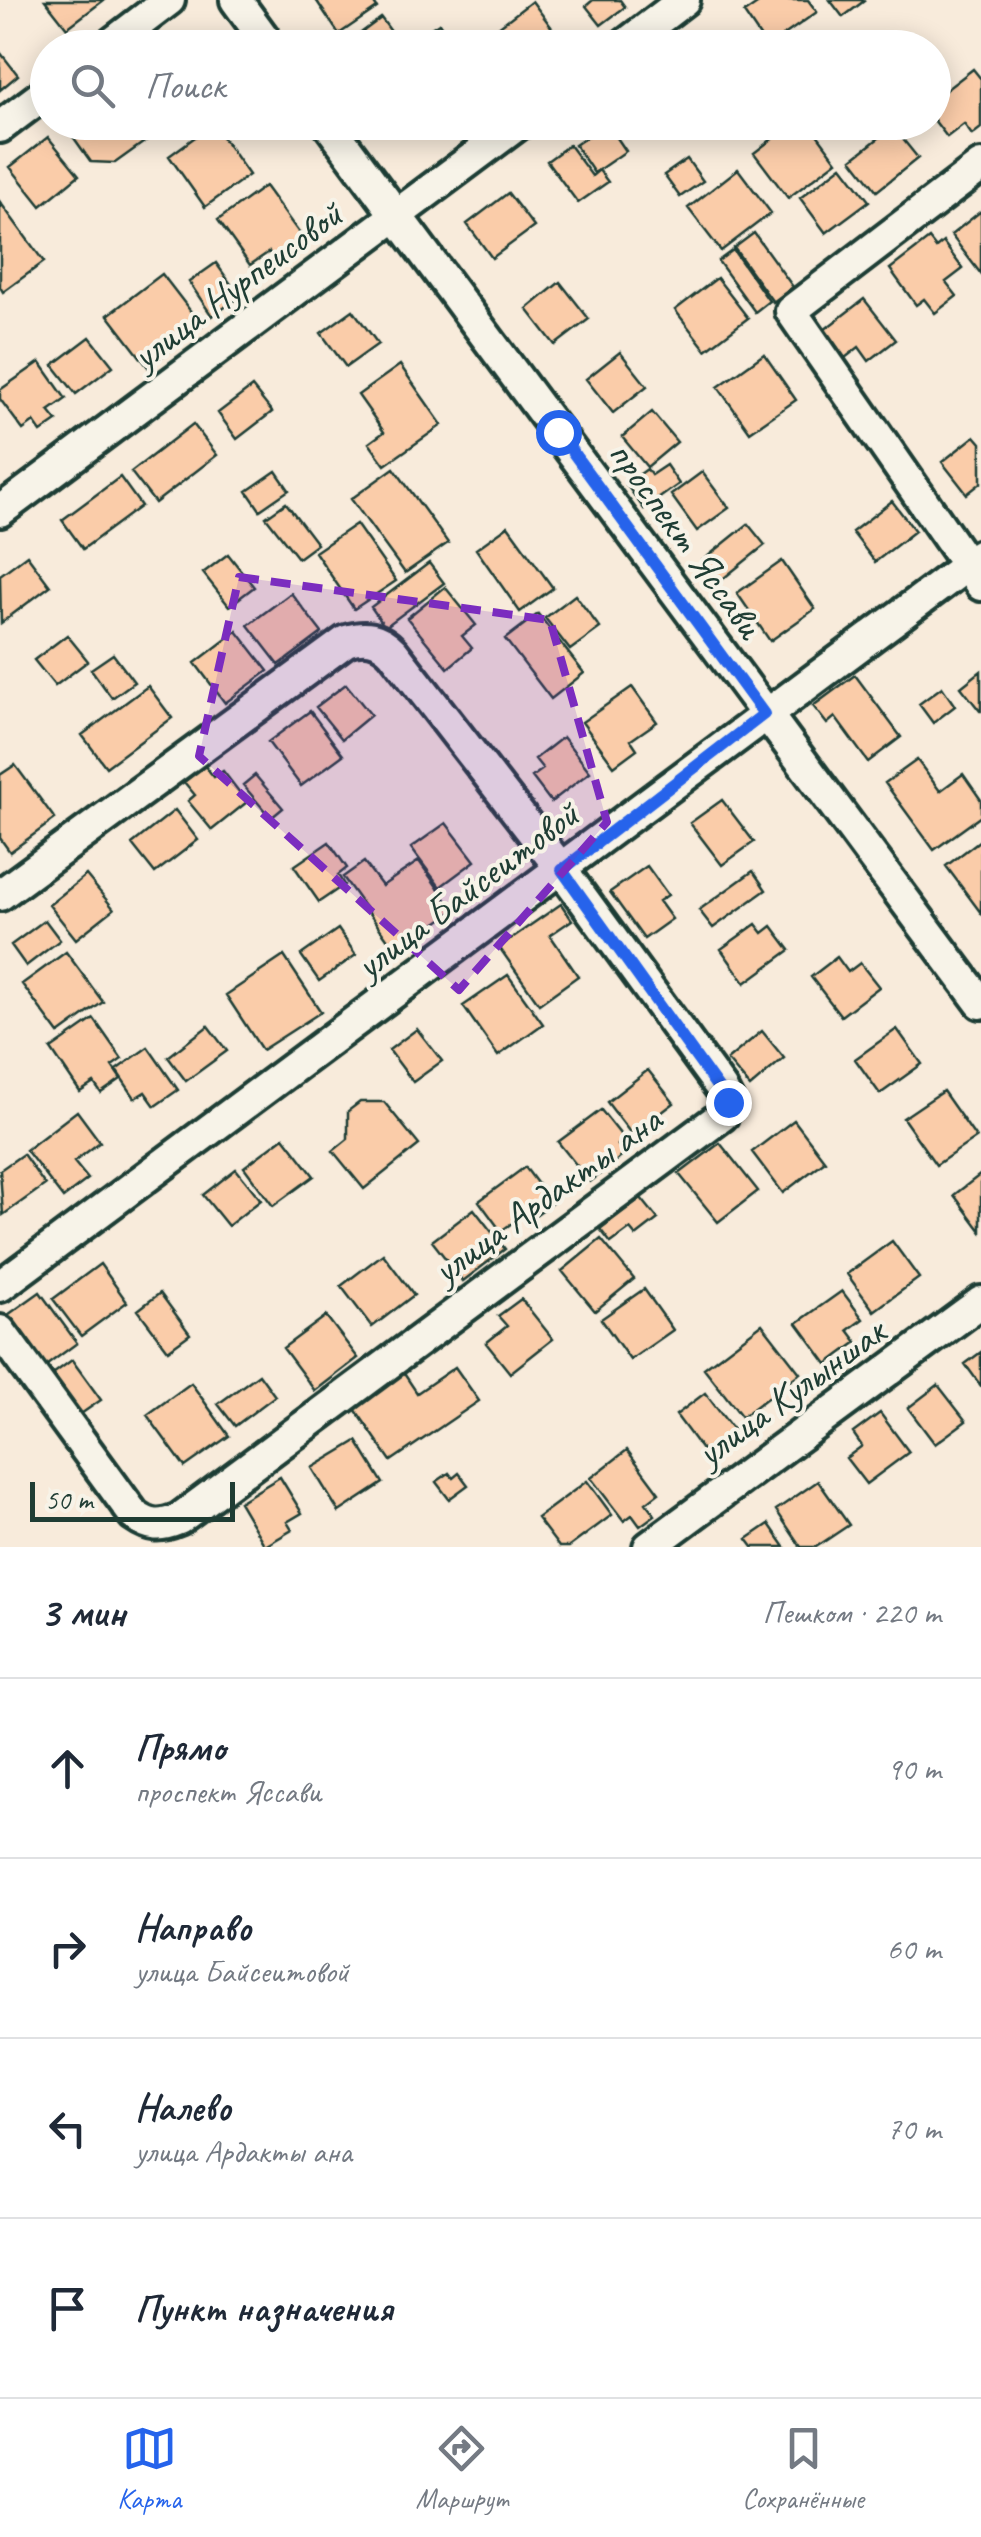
<!DOCTYPE html>
<html lang="ru">
<meta charset="utf-8">
<style>
body{margin:0;font-family:Caveat,sans-serif;background:#f6f6f7;color:#1f2937}
.scale{position:absolute;left:30px;bottom:25px;width:205px;box-sizing:border-box;padding-left:10px;border:5px solid #1f3d34;border-top:0;font-size:28px;line-height:35px;white-space:nowrap;color:#1f3d34;-webkit-text-stroke:8px #f7f3e8;paint-order:stroke}
.stop{position:absolute;width:30px;height:30px;margin:-22px;border:8px solid #2563eb;border-radius:50%;background:#fff}
.stop.end{background:#2563eb;border-color:#fff;box-shadow:0 2px 10px #0008}
.list{margin:0;padding:0;list-style:none}
h2{display:flex;justify-content:space-between;align-items:center;height:130px;margin:0;padding:0 40px;font-size:42px}
h2 small{font-size:32px;font-weight:400;color:#747a83}
.list li{display:grid;grid-template-columns:65px 1fr auto;gap:30px;align-items:center;box-sizing:border-box;height:180px;padding:0 40px;border-top:2px solid #e0e1e3}
.list b{display:block;font-size:38px;white-space:nowrap}
.list p{margin:0;font-size:32px;white-space:nowrap;color:#747a83}
.list em{font-size:32px;font-style:normal;color:#747a83}
.icon{flex:none;width:55px;height:55px;fill:none;stroke:currentColor;stroke-width:2;stroke-linecap:round;stroke-linejoin:round}
.map{position:relative;flex:none;width:981px;height:1547px;overflow:hidden}
.search{position:absolute;background:#fff;box-shadow:0 5px 25px #0003;left:30px;right:30px;top:30px;height:110px;display:flex;align-items:center;gap:25px;box-sizing:border-box;padding:0 35px;border-radius:55px;color:#747a83;font-size:38px}
.sheet{height:850px;background:#fff}
nav{display:flex;justify-content:space-around;align-items:center;box-sizing:border-box;height:140px;border-top:2px solid #e0e1e3;background:#fff;font-size:28px;color:#747a83}
nav a{display:grid;justify-items:center;gap:5px}
nav .on{color:#2563eb}
.map>svg:first-child{display:block}
</style>
<div class="map">
<svg width="981" height="1547" viewBox="0 0 981 1547">
<rect width="100%" height="100%" fill="#f8ebdb"/>
<filter id="ink" filterUnits="userSpaceOnUse"><feTurbulence type="fractalNoise" baseFrequency=".01" numOctaves="2"/><feDisplacementMap in="SourceGraphic" scale="20" xChannelSelector="R" yChannelSelector="G"/><feConvolveMatrix kernelMatrix="1 2 1 2 8 2 1 2 1" color-interpolation-filters="sRGB"/></filter>
<g filter="url(#ink)">
<path fill="#facca9" stroke="#1f3d34" stroke-width="2.5" d="M45,0H104L67,28Z
M316,0H372L377,8L339,34Z
M593,0H620L625,7L601,25L586,6Z
M763,0H808L817,12L767,47L744,13Z
M830,0H863L864,1L843,17Z
M532,1L555,32L534,48H513L497,28Z
M381,18L403,48H349L346,44Z
M439,23L453,44L447,48H413L409,42Z
M0,52L18,75L0,90Z
M973,69L981,79V128L972,135L964,124L947,137L934,120V99Z
M67,122H156L161,130L115,163L91,162L67,128Z
M629,122H663L641,139Z
M724,122H756L734,138Z
M794,122H808L837,161L788,198L754,153Z
M607,123L626,151L594,173L575,145Z
M213,124L249,175L205,207L169,156Z
M893,127L918,158L877,191L852,159Z
M48,137L79,175L41,206L10,167Z
M569,145L592,176L599,170L608,182L578,203L547,161Z
M687,159L703,181L680,197L664,175Z
M842,166L869,201L826,233L800,198Z
M738,169L771,213L721,251L688,208Z
M265,186L302,237L273,258L269,252L250,265L218,220Z
M508,193L534,227L492,258L467,224Z
M0,202L44,262L3,292L0,287Z
M981,211V274L951,235Z
M754,233L793,287L773,302L734,248Z
M929,239L936,248L943,242L963,269L946,282L957,296L935,313L924,299L916,305L890,269Z
M733,250L769,301L755,312L718,261Z
M216,263L240,297L212,316L189,282Z
M162,274L202,326L148,367L108,315Z
M717,278L748,318L706,350L675,310Z
M560,282L589,319L555,345L527,309Z
M864,299L896,340L869,361L859,347L845,358L824,330Z
M353,310L378,344L346,367L321,333Z
M90,337L113,366L76,394L53,365Z
M620,352L647,386L613,413L586,379Z
M764,354L796,400L750,432L718,387Z
M40,362L66,399L49,411L57,421L41,432L34,422L23,430L0,399V390Z
M400,365L442,425L385,465L369,443L384,432L358,395Z
M252,387L272,412L237,439L218,413Z
M652,412L677,442L647,467L622,437Z
M193,424L217,455L155,503L131,472Z
M975,436L981,443V483L967,494L942,462Z
M666,465L679,484L644,509L626,484L647,469L651,475Z
M394,468L448,543L405,573L351,499Z
M276,471L289,490L260,510L247,491Z
M702,472L729,508L697,531L671,495Z
M120,477L141,506L83,549L62,520Z
M892,501L915,531L875,562L852,532Z
M286,503L317,544L298,558L266,517Z
M356,524L396,581L354,609L315,552Z
M748,524L765,545L719,582L702,561Z
M508,526L553,588L520,612L476,549Z
M228,554L254,587L229,606L203,573Z
M27,555L50,586L1,623L0,575Z
M782,561L815,609L770,641L737,593Z
M429,563L444,583L385,627L371,607Z
M445,587L476,625L462,636L472,648L448,668L407,618Z
M291,593L322,633L279,665L248,625Z
M575,595L600,628L570,650L545,618Z
M538,614L584,673L551,699L505,639Z
M237,631L268,671L225,703L195,663Z
M67,635L88,661L55,686L34,660Z
M113,654L134,682L112,698L91,669Z
M981,671V711H980L961,687Z
M855,675L901,737L868,762L835,717L827,724L813,706Z
M346,684L371,715L342,739L316,707Z
M148,686L172,718L106,767L82,735Z
M632,687L657,722L631,740L637,749L614,766L582,722Z
M942,687L955,706L933,723L919,704Z
M310,711L343,755L301,786L268,742Z
M563,737L590,772L551,802L532,777L543,769L535,759Z
M917,760L940,791L963,774L981,800V816L934,850L885,783Z
M15,765L55,819L10,852L0,838V775Z
M204,765L214,777L223,771L247,802L212,830L188,801L195,795L184,782Z
M255,775L283,808L271,818L243,785Z
M722,800L754,842L722,865L690,823Z
M175,810L198,840L155,873L132,844Z
M446,823L475,861L440,887L411,848Z
M979,841L981,843V913L946,866Z
M329,842L347,868L338,875L344,885L319,902L294,866Z
M419,861L454,911L396,951L343,877L364,862L382,886Z
M647,866L668,895L659,901L672,919L644,939L610,892Z
M753,871L766,890L713,928L699,910Z
M86,875L114,909L76,939L49,905Z
M561,904L572,920L550,935L578,976L539,1004L499,947Z
M45,920L60,940L26,966L11,945Z
M756,924L763,933L772,926L790,950L745,983L721,949Z
M338,929L356,955L319,981L301,955Z
M66,952L103,1002L59,1034L22,984Z
M284,956L321,1012L262,1050L226,995Z
M837,957L848,972L860,963L879,987L841,1016L811,977Z
M508,975L543,1024L498,1056L463,1006Z
M94,1019L122,1059L112,1066L121,1079L101,1093L94,1083L80,1092L51,1049Z
M208,1026L227,1051L186,1081L168,1057Z
M417,1029L442,1061L413,1082L389,1050Z
M897,1029L922,1064L880,1094L855,1059Z
M762,1031L784,1058L750,1087L727,1060Z
M148,1047L178,1090L155,1106L145,1092L135,1098L116,1070Z
M648,1070L674,1103L632,1135L607,1102Z
M943,1091L976,1138L936,1165L903,1118Z
M360,1102H384L419,1145L364,1189L333,1151L348,1139V1111Z
M601,1110L624,1139L618,1145L625,1154L590,1182L558,1142Z
M77,1111L100,1142L74,1162L88,1179L63,1198L26,1150Z
M794,1120L825,1161L783,1193L752,1152Z
M284,1137L314,1176L273,1206L244,1167Z
M720,1143L758,1191L718,1222L679,1174Z
M23,1154L45,1185L3,1215L0,1170Z
M525,1167L552,1203L527,1221L523,1215L501,1231L479,1201Z
M236,1169L261,1200L228,1226L203,1195Z
M981,1174V1231L954,1195Z
M641,1198L658,1219L636,1236L630,1229L611,1243L600,1229Z
M474,1209L505,1249L463,1281L432,1241Z
M601,1239L634,1279L595,1311L562,1271Z
M892,1241L919,1278L874,1311L847,1274Z
M383,1254L414,1295L372,1327L341,1286Z
M100,1264L127,1302L81,1336L53,1299Z
M644,1289L673,1330L630,1360L601,1319Z
M842,1291L863,1319L848,1330L857,1342L827,1364L797,1323Z
M40,1292L77,1343L43,1368L5,1317Z
M160,1293L190,1334L168,1350L138,1310Z
M521,1299L553,1339L510,1373L486,1343L507,1326L498,1316Z
M326,1316L358,1358L315,1391L283,1348Z
M762,1324L800,1373L742,1417L704,1368Z
M981,1352V1386L965,1364Z
M72,1360L101,1400L75,1418L46,1379Z
M455,1367L479,1401L391,1461L353,1406L403,1372L417,1393Z
M259,1374L275,1396L235,1426L218,1404Z
M191,1383L229,1436L185,1467L147,1415Z
M938,1385L966,1421L935,1444L908,1408Z
M705,1393L738,1436L708,1458L676,1415Z
M880,1413L909,1452L866,1484L846,1458L862,1446L853,1433Z
M357,1441L383,1483L339,1512L312,1468Z
M627,1450L659,1493L646,1503L655,1515L640,1526L632,1515L624,1521L591,1478Z
M449,1473L453,1478L459,1473L468,1485L449,1499L436,1482Z
M280,1477L302,1513L287,1522L292,1530L265,1546L239,1502Z
M587,1481L612,1515L569,1547H559L537,1518Z
M818,1481L849,1525L816,1547H801L776,1510Z
M769,1524L785,1547H753L747,1539Z"/>
<g fill="none" stroke-linecap="round" stroke-linejoin="round">
<g stroke="#1f3d34" stroke-width="38">
<path id="minor" d="M236,0L271,48
M106,48L169,0
M621,48L684,0
M327,122L981,1003
M0,127L48,91
M981,166L791,311L981,585
M0,511L521,122
M0,895L346,641C365,635 379,637 393,652L562,870L721,1088L728,1102L723,1115L179,1519C160,1527 151,1527 134,1515L0,1331
M0,1286L981,555
M649,1547L981,1302"/>
</g>
<use href="#minor" stroke="#f7f3e8" stroke-width="30"/>
</g>
</g>
<g fill="none" stroke-linecap="round" stroke-linejoin="round" filter="url(#ink)">
<path stroke="#2563eb" stroke-width="12" d="M558,432L764,714L562,870L728,1102"/>
</g>
<path fill="#7b2cbf" fill-opacity="0.2" stroke="#7b2cbf" stroke-width="8" stroke-dasharray="20 12" stroke-linejoin="round" d="M239,577L550,620L607,822L459,990L199,756Z"/>
<g text-anchor="middle" dominant-baseline="central" stroke-width="8" stroke-linejoin="round" paint-order="stroke">
<g font-size="40" fill="#1f3d34" stroke="#f7f3e8">
<text transform="translate(237 285) rotate(-37)">улица Нурпеисовой</text>
<text transform="translate(686 539) rotate(54)">проспект Яссави</text>
<text transform="translate(467 890) rotate(-37)">улица Байсеитовой</text>
<text transform="translate(547 1195) rotate(-36)">улица Ардакты ана</text>
<text transform="translate(791 1392) rotate(-36)">улица Кулыншак</text>
</g>
</g>
</svg>
<div class="scale">50 m</div>
<div class="stop" style="left:558px;top:432px"></div>
<div class="stop end" style="left:728px;top:1102px"></div>
<div class="search"><svg class="icon" aria-label="search" viewBox="0 0 24 24"><circle cx="10" cy="10" r="6"/><path d="M15 15l6 6"/></svg>Поиск</div>
</div>
<section class="sheet">
<h2>3 мин<small>Пешком · 220 m</small></h2>
<ul class="list">
<li><svg class="icon" aria-label="ahead" viewBox="0 0 24 24"><path d="M12 20V5M6 11l6-6 6 6"/></svg><div><b>Прямо</b><p>проспект Яссави</p></div><em>90 m</em></li>
<li><svg class="icon" aria-label="right" viewBox="0 0 24 24"><path d="M7 20v-9h11M14 6l5 5-5 5"/></svg><div><b>Направо</b><p>улица Байсеитовой</p></div><em>60 m</em></li>
<li><svg class="icon" aria-label="left" viewBox="0 0 24 24"><path d="M17 20v-9H6M10 6l-5 5 5 5"/></svg><div><b>Налево</b><p>улица Ардакты ана</p></div><em>70 m</em></li>
<li><svg class="icon" aria-label="arrive" viewBox="0 0 24 24"><path d="M6 21V4h12l-3 4 3 4H6"/></svg><div><b>Пункт назначения</b></div></li>
</ul>
</section>
<nav>
<a class="on"><svg class="icon" aria-label="map" viewBox="0 0 24 24"><path d="M3 6l6-2 6 2 6-2v14l-6 2-6-2-6 2zM9 4v14M15 6v14"/></svg>Карта</a>
<a><svg class="icon" aria-label="directions" viewBox="0 0 24 24"><path d="M12 3l9 9-9 9-9-9zM9 14v-3h6M13 9l2 2-2 2"/></svg>Маршрут</a>
<a><svg class="icon" aria-label="saved" viewBox="0 0 24 24"><path d="M7 4h10v16l-5-4-5 4z"/></svg>Сохранённые</a>
</nav>
